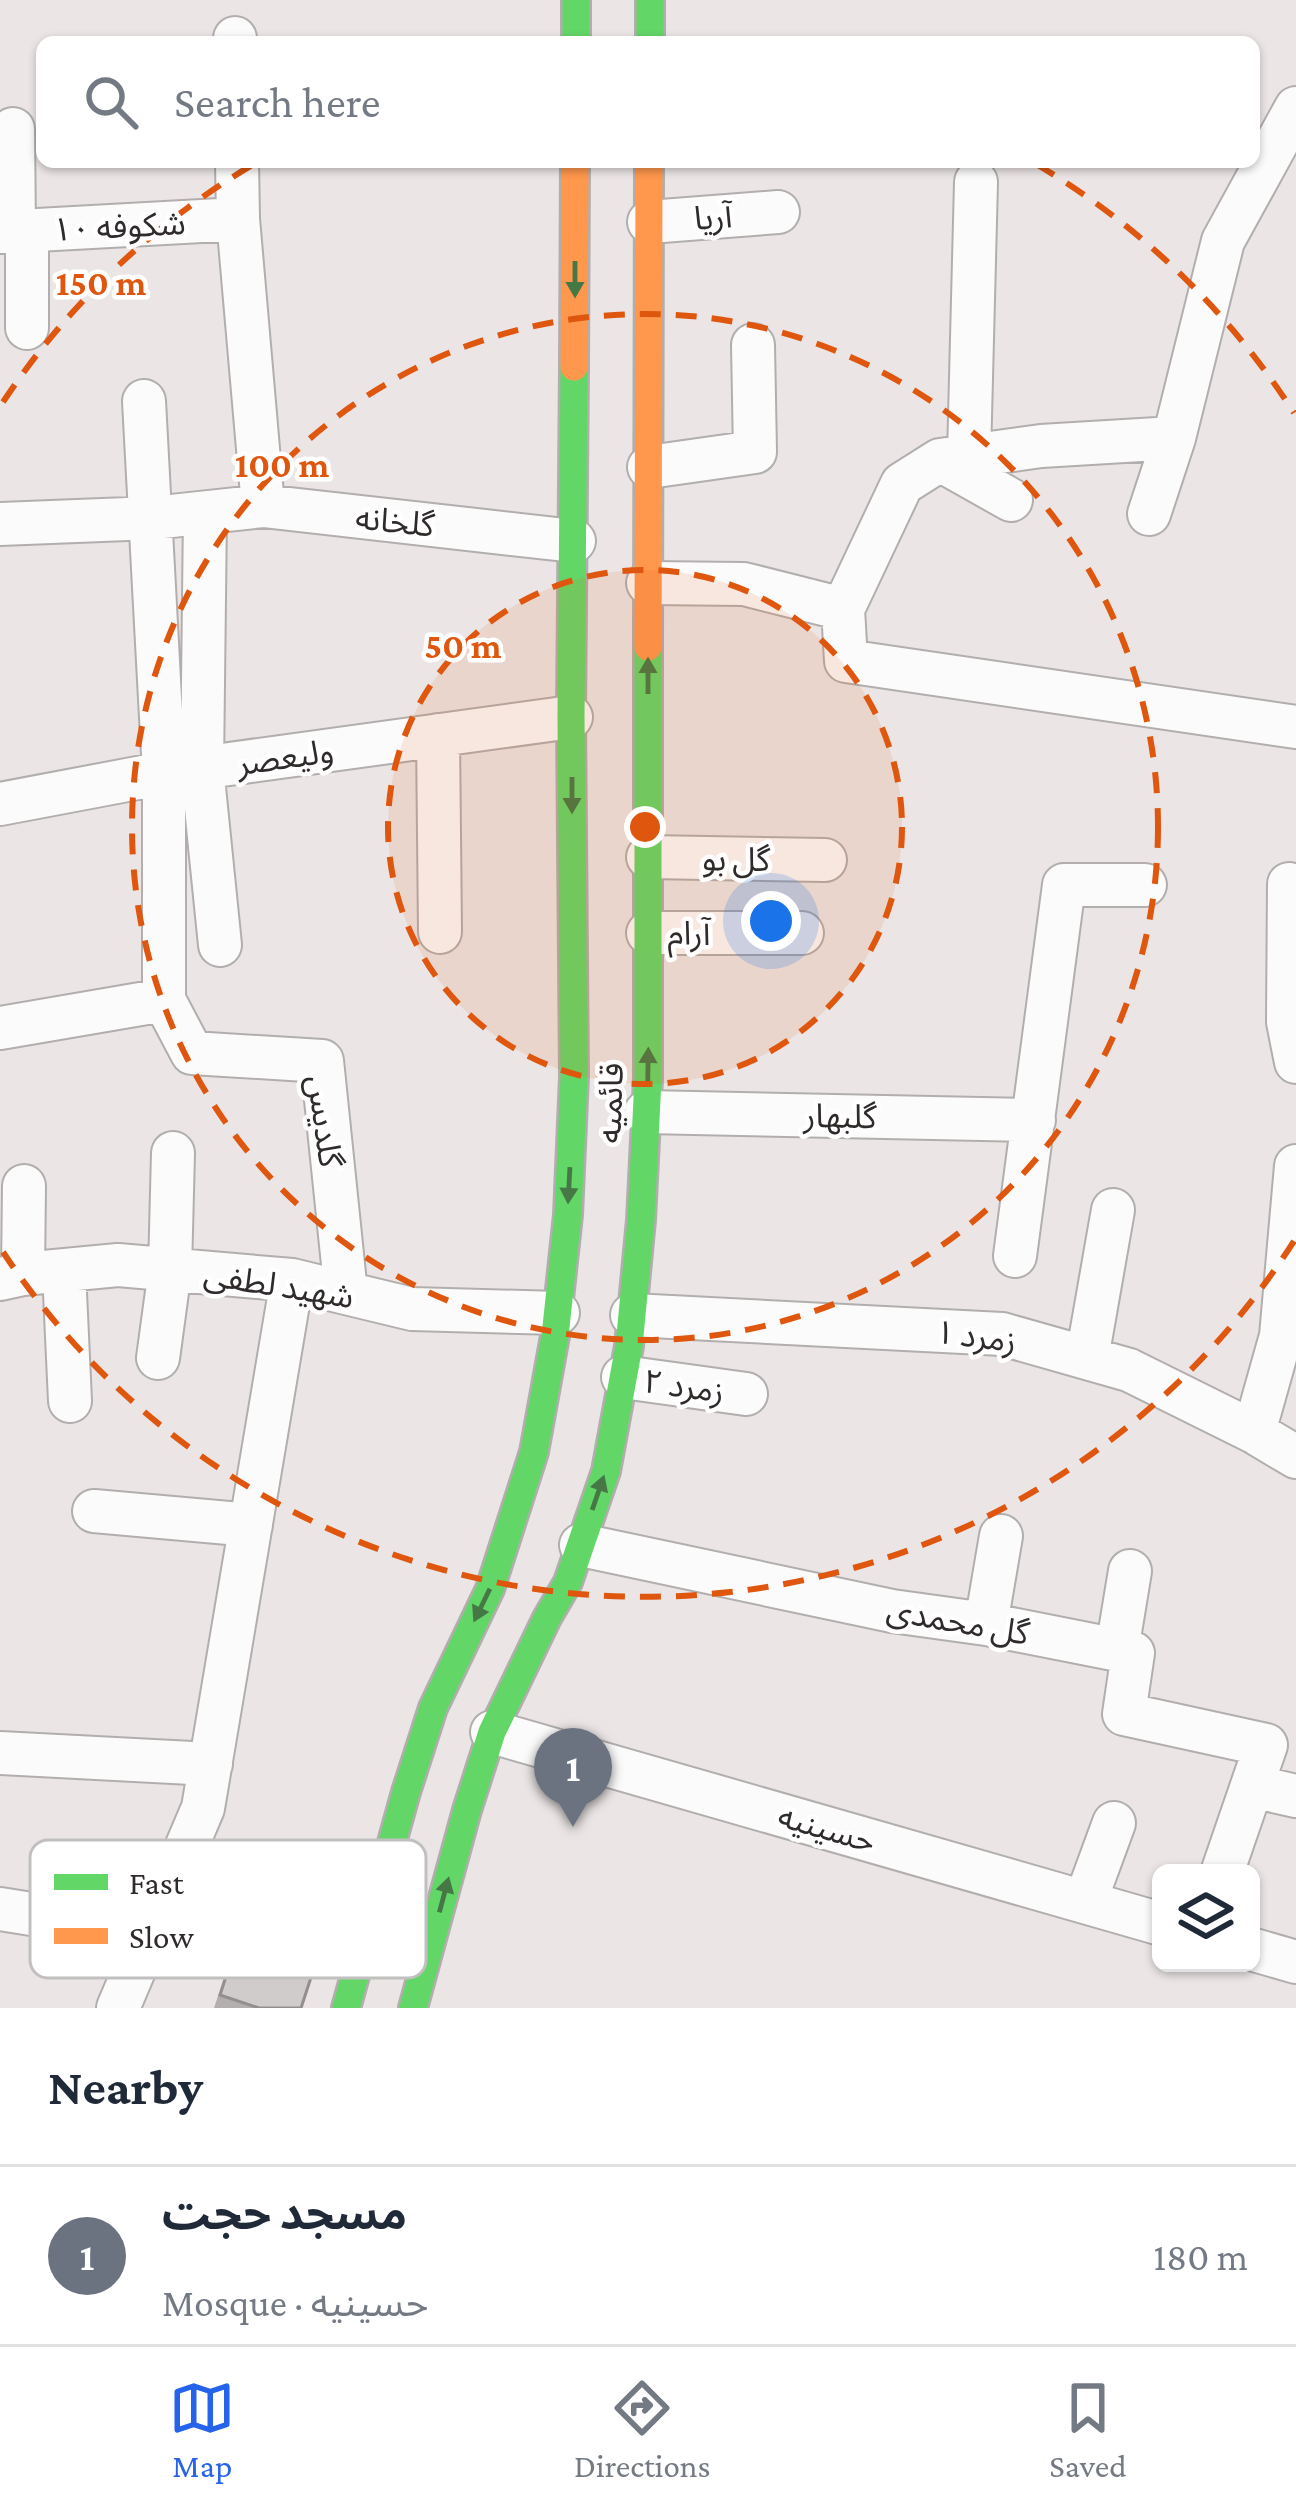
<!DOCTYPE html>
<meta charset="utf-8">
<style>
body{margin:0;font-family:"Crimson Pro","Noto Sans Arabic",serif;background:#f6f6f7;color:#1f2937}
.controls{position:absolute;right:36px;bottom:36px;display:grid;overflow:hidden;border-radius:18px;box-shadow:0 3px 9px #0004}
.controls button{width:108px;height:108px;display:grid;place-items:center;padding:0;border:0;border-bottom:3px solid #e0e1e3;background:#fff;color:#1f2937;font:60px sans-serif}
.you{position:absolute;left:771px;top:921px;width:42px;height:42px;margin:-30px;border:9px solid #fff;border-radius:50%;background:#1a73e8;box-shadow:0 0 0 18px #1a73e833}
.badge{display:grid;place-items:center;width:78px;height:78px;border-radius:50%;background:#2563eb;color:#fff;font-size:39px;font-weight:700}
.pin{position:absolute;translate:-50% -99px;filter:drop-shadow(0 3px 6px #0008)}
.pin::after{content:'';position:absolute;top:63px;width:42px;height:36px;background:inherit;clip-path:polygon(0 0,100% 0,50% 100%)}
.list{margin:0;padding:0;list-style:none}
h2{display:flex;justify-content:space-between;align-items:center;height:156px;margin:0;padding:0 48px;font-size:51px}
h2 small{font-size:39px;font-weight:400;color:#747a83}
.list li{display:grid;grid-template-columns:78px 1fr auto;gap:36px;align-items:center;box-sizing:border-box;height:180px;padding:0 48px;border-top:3px solid #e0e1e3}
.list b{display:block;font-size:45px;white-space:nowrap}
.list p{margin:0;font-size:39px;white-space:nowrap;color:#747a83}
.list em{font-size:39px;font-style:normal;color:#747a83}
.icon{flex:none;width:66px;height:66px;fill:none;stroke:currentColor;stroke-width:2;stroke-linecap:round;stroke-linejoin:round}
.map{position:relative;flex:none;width:1296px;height:2008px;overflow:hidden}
.search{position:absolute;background:#fff;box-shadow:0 3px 9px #0004;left:36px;right:36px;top:36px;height:132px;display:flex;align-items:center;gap:30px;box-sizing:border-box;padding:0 42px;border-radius:18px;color:#747a83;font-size:45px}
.sheet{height:336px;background:#fff}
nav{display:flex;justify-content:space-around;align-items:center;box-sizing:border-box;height:168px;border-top:3px solid #e0e1e3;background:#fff;font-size:33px;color:#747a83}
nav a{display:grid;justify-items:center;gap:6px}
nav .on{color:#2563eb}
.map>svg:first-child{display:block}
</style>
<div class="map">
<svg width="1296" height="2008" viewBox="0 0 1296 2008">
<rect width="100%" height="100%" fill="#ebe6e5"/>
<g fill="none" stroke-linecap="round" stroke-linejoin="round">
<g stroke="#b2aead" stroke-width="46">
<path id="street" d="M235,38V42
M13,129L14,231
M237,162L238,219L263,506
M649,222L778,212
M27,231V328
M0,232L238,219
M969,456L976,182
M940,460L1011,500
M649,467L755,452L753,345
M205,513L202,768L220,945
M1149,514L1174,438L1223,241L1296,108
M0,524L153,518L263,506L574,541
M648,583L744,584L843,609L902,484L940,460L1041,446L1174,438
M843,609L846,661L1296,727
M438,735L440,932
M0,804L164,773L571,717
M648,857L825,860
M1289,884L1288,1022L1296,1062
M648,933H802
M164,1000L192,1053L322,1061L346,1293
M0,1028L164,1000V773L144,401
M646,1112L1034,1120
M1015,1256L1064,885H1145
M64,1271L70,1401
M23,1274L24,1186
M0,1279L23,1274L118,1265L292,1280L412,1309L558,1313
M632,1315L1002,1334L1129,1370L1254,1432L1296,1457
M158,1358L170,1270L173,1153
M1087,1358L1113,1210
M623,1377L746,1394
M1254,1432L1281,1336L1296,1166
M94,1511L251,1525
M581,1545L892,1611L986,1624L1133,1653L1124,1714L1266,1745L1222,1873
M986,1624L1001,1536
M1117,1650L1130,1571
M492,1732L1161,1924
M0,1753L211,1764
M1252,1786L1296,1796
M1085,1902L1114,1823
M0,1909L150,1933
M1251,1949L1296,1962
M118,2008L203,1808L292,1280"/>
</g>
<g stroke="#b2aead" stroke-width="32">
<path id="fast" d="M576,0V42
M650,0V42
M346,2008L406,1792L433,1708L490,1589L534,1452L555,1336L568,1215L574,1077L571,717L574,367
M413,2008L467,1810L492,1732L547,1618L568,1582L606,1471L629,1346L641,1220L648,1079V647"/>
</g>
<g stroke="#b2aead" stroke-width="32">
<path id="slow" d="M574,367L575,162
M648,647L649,162"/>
</g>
<use href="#street" stroke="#fcfbfb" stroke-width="42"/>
<use href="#fast" stroke="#63d668" stroke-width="27"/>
<use href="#slow" stroke="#ff974d" stroke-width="27"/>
</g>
<path fill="#b3afaf" d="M254,1888L301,2008H214Z"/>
<path fill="#d0cccb" stroke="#928f8e" stroke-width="3" d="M262,1865L340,1889L301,2008H259L220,1995Z"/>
<defs><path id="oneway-solid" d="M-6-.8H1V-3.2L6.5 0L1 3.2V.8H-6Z" transform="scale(3)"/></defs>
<g fill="#467846">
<use href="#oneway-solid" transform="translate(575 279) rotate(90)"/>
<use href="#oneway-solid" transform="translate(648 676) rotate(-90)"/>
<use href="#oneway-solid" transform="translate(572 795) rotate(90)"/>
<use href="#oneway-solid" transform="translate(648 1066) rotate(-89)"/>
<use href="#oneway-solid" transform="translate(569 1185) rotate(93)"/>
<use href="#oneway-solid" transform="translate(598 1493) rotate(-71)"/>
<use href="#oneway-solid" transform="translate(482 1605) rotate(116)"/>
<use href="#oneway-solid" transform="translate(444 1895) rotate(-75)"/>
</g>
<circle cx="645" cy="827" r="257" fill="#df570e" fill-opacity=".12"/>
<g fill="none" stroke="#df570e" stroke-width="6" stroke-dasharray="21 15">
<circle cx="645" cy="827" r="257"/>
<circle cx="645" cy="827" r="513"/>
<path d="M1294 1241A770 770 0 0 1 3 1252M3 402A770 770 0 0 1 254 164M1036 164A770 770 0 0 1 1294 413"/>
</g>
<g text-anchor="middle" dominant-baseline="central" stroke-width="9" stroke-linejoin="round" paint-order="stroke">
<g font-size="33" fill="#2f2b2b" stroke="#fff">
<text transform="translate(713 217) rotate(-4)">آریا</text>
<text transform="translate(119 226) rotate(-3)">شکوفه ۱۰</text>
<text transform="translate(395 521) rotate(6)">گلخانه</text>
<text transform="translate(285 757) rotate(-8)">ولیعصر</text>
<text transform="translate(736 859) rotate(1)">گل بو</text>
<text x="689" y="933">آرام</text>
<text transform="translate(610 1103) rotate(-88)">قائمیه</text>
<text transform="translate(840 1116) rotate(1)">گلبهار</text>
<text transform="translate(325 1121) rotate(82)">گلدیس</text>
<text transform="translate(279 1285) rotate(9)">شهید لطفی</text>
<text transform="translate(976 1336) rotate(7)">زمرد ۱</text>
<text transform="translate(684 1386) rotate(8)">زمرد ۲</text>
<text transform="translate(958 1621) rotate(10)">گل محمدی</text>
<text transform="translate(827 1828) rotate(16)">حسینیه</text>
</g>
</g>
<rect x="30" y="1840" width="396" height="138" rx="18" fill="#fff" stroke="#c1bfbf" stroke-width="3"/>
<rect x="54" y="1874" width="54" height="16" fill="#63d668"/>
<rect x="54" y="1928" width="54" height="16" fill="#ff974d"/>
<g font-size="33" fill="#2f2b2b">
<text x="129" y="1894">Fast</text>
<text x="129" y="1948">Slow</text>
</g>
<circle cx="645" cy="827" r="18" fill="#df570e" stroke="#fff" stroke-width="6"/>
<g font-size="36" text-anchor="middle" font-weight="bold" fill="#df570e" stroke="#fff" stroke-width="9" stroke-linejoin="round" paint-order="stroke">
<text x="101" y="295">150 m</text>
<text x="282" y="477">100 m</text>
<text x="463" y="658">50 m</text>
</g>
</svg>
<div class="controls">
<button><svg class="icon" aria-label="layers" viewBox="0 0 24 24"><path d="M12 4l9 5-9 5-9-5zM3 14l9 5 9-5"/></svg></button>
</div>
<div class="you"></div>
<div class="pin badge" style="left:573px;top:1827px;background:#6b7280">1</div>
<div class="search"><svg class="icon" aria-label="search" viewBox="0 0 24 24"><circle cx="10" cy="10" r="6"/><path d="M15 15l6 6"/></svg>Search here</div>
</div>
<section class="sheet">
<h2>Nearby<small></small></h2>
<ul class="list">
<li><span class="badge" style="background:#6b7280">1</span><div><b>مسجد حجت</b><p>Mosque · حسینیه</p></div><em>180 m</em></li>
</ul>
</section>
<nav>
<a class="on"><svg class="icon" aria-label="map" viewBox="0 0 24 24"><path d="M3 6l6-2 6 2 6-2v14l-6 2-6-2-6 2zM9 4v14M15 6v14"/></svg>Map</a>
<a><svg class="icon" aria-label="directions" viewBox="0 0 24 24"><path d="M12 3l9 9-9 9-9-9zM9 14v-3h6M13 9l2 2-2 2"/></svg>Directions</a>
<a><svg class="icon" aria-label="saved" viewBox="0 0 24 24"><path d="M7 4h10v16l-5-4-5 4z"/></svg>Saved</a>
</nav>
